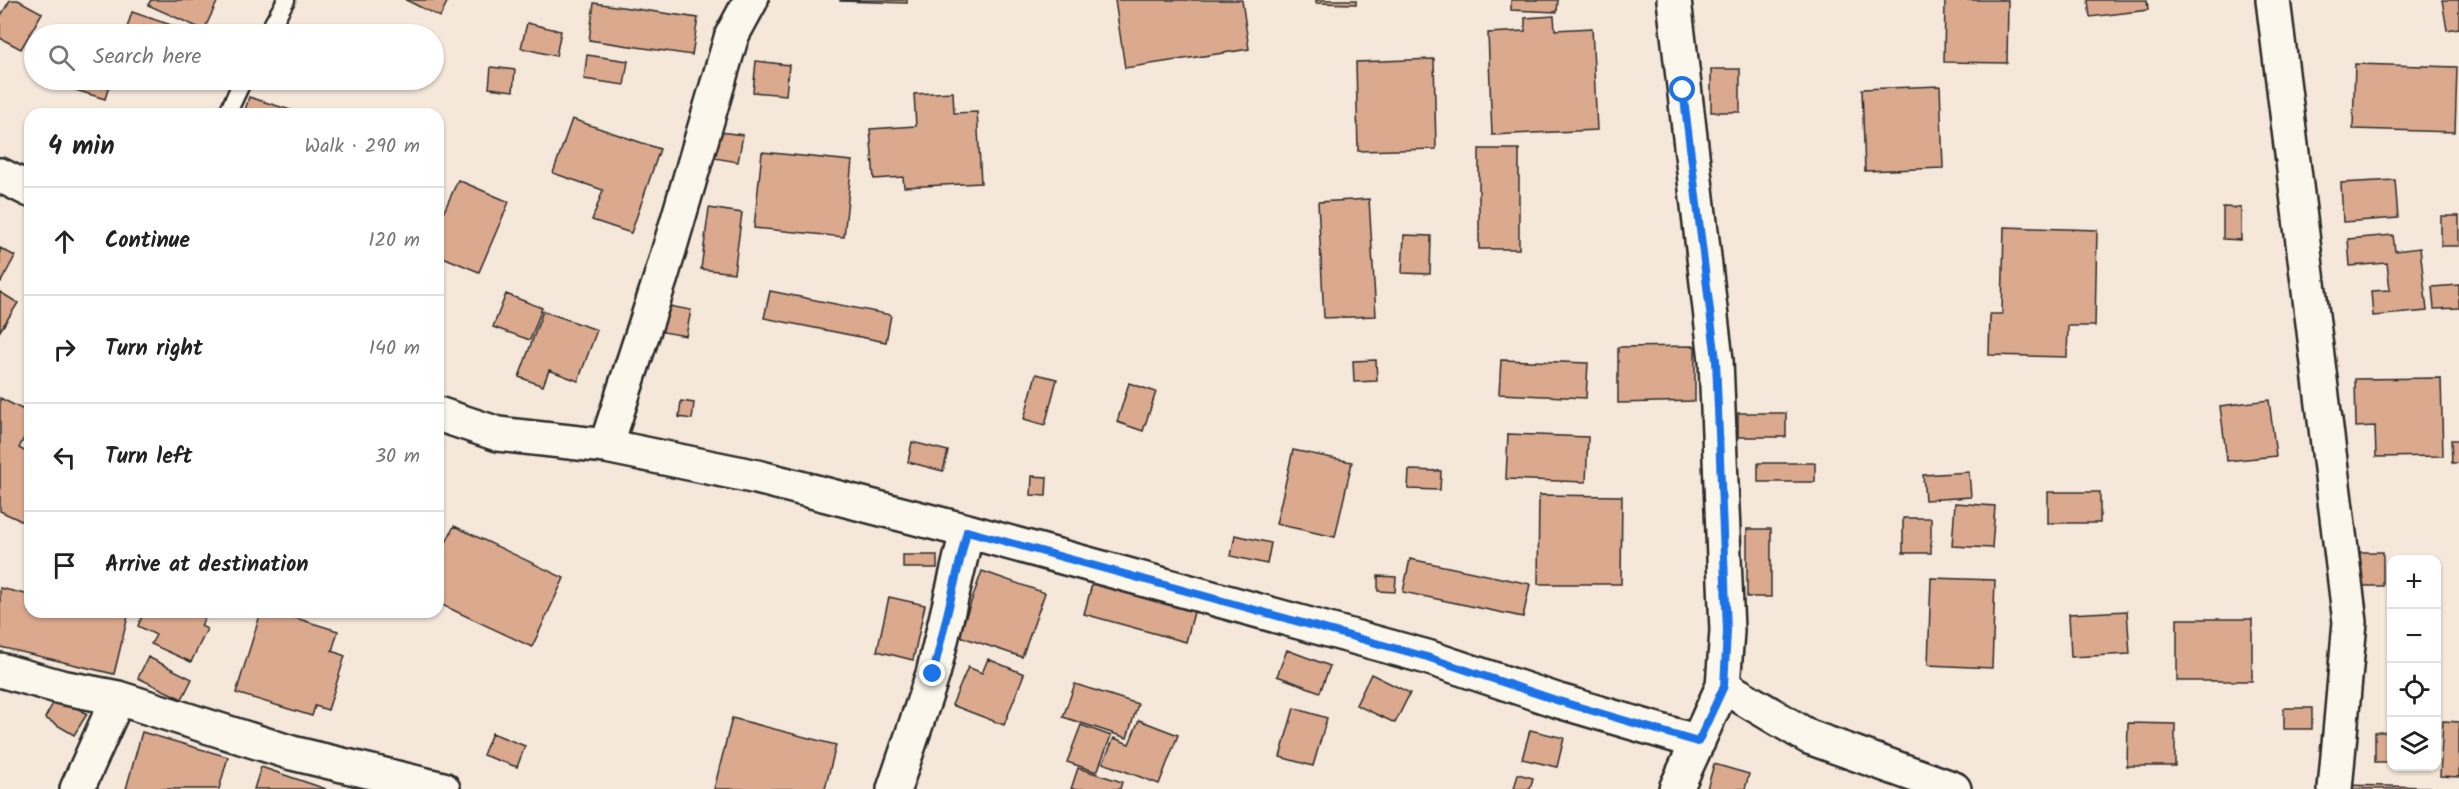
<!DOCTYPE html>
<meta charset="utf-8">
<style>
body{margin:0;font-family:Kalam,sans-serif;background:#f2f2f2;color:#222}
.controls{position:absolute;right:18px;bottom:18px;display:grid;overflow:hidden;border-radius:12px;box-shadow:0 2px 4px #0004}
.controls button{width:54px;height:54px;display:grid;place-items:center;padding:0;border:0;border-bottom:2px solid #e0e0e0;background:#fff;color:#222;font:30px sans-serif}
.stop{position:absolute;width:18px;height:18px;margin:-14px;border:4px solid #1a73e8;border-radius:50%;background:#fff}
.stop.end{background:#1a73e8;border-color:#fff;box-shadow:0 2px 6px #0008}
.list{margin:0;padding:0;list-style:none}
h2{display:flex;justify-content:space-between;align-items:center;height:78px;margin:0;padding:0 24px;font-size:26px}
h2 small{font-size:20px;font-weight:400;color:#767676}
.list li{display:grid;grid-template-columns:39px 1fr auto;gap:18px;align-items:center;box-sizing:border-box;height:108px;padding:0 24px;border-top:2px solid #e0e0e0}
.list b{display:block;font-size:22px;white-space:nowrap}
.list em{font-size:20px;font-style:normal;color:#767676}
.icon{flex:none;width:33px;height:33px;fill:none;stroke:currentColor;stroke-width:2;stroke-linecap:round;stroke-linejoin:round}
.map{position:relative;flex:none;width:2459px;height:789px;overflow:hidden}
.search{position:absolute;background:#fff;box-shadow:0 2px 4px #0004;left:24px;top:24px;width:420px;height:66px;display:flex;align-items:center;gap:15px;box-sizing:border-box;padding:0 21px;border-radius:33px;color:#767676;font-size:22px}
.panel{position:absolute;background:#fff;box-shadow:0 2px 4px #0004;left:24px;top:108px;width:420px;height:510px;border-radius:18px}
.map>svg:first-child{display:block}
</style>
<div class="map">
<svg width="2459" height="789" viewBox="0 0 2459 789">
<rect width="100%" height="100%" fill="#f5e7d9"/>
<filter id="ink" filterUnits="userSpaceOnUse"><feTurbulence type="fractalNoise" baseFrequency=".0167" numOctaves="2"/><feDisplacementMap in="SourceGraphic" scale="12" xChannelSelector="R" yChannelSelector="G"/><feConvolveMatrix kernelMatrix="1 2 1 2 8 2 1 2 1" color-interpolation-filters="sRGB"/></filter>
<g filter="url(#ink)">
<path fill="#dba98e" stroke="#2b2b2b" stroke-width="1.5" d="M10,0H18L42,13L21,49L0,38V17Z
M151,0H218L204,30L148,5Z
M406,0H448L440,17Z
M840,0H907V3L840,1Z
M1115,0H1242L1249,49L1125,68Z
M1316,0H1356V4L1316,3Z
M1511,0H1558L1557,12L1511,10Z
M1945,0H2008L2007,63L1944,62Z
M2088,0H2147L2148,10L2090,17Z
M2442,0H2459V28L2447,30Z
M594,3L698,18L692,55L589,40Z
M132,12L186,30L184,34H125Z
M1554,16L1555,30L1592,28L1597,130L1492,135L1488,33L1525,31V18Z
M527,23L561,31L556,56L521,48Z
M587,55L628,61L624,85L584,79Z
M1434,59L1436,149L1358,151L1356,62Z
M756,61L789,65L786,95L753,92Z
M2355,64L2457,67L2455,132L2353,129Z
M491,67L515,70L513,91L489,88Z
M1711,69H1740V112H1711Z
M43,80H111L105,99Z
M1940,86L1943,168L1865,171L1862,89Z
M953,92L954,113L977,112L981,183L904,187L903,177L874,179L870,129L916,126L914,94Z
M249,97L303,114H244Z
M572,119L660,149L631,233L592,220L603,190L553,173Z
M712,131L743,135L738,162L708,157Z
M1479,149H1519V249H1479Z
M762,152L852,161L844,237L754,228Z
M458,180L509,202L479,272L438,255V225Z
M2395,180L2398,218L2343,222L2341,183Z
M1369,199L1376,316L1324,318L1318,202Z
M2223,207L2241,208V240L2223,239Z
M709,208L742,213L734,273L701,269Z
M2441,216H2459V246H2441Z
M2004,227L2097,230L2095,326H2068L2067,357L1989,355L1990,314H2002Z
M1404,235L1431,236L1430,274L1402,273Z
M2393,235L2395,251L2420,248L2427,311L2373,316L2371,291L2390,290L2387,263L2350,266L2348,239Z
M0,248L15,256L1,282H0Z
M2459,285V308L2434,309L2432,287Z
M770,291L891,315L886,342L764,318Z
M0,292L18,303L0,331Z
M506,294L542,308L530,340L493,327Z
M663,305L691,310L686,336L657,331Z
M543,311L597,330L578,381L549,370L543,386L519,377Z
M1695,346V401L1618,403V347Z
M1376,360L1377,381L1354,382L1353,361Z
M1501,360L1588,363L1586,398L1499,394Z
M1036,374L1057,379L1045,425L1024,419Z
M2441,378L2443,456L2376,457L2375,426L2356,427L2355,379Z
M1129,383L1156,392L1143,431L1117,422Z
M0,398L30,413V426L19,448L30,454V525L0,511Z
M2269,400L2276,456L2227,461L2220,406Z
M681,401L694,403L692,419L679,417Z
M1738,413H1786V437H1738Z
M1508,434L1588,437L1586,482L1506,479Z
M2451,440H2459V463H2452Z
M912,442L948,451L943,471L908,462Z
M1293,450L1352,462L1335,537L1276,524Z
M1758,463H1815V482H1758Z
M1409,470L1441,471L1440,490L1408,489Z
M1969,472L1971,497L1925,500L1923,475Z
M1032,476L1047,477L1046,496L1031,495Z
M2048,492H2100V523H2048Z
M1539,495L1622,496L1621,584H1538Z
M1955,503L1995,506L1992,548L1952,546Z
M1903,518H1931V553H1903Z
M454,526L564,578L532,647L438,603V559Z
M1747,529H1771V597H1747Z
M1235,535L1271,543L1267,564L1231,556Z
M2360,552H2383V586H2360Z
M903,555H937V568H903Z
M1410,559L1530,584L1523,617L1403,592Z
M982,571L1045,593L1022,657L959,636Z
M1378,576L1396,577L1395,592L1378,591Z
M1094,577L1196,605L1186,642L1084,614Z
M1931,578L1995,580L1992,668L1928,665Z
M0,588L30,595V612H129L114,674L0,647Z
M889,597L925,605L913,660L877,651Z
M2127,611L2130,654L2071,657L2069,614Z
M144,612H207L201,626L207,629L191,662L151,644L156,635L138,626Z
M261,612H276L338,631L332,651L345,656L328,710L315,706L312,716L236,693Z
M2177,619H2252V681H2177Z
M1287,650L1330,666L1320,692L1277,676Z
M148,657L192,679L182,699L138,678Z
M988,659L1024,674L1004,725L952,705L968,667L982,673Z
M1371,674L1410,693L1395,723L1356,705Z
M1075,684L1138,704L1127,738L1063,717Z
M57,696L87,714L74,735L45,718Z
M1294,708L1327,718L1313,766L1280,757Z
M2284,708H2312V729H2284Z
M732,718L836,745L825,789H714Z
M1139,720L1178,735L1159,784L1103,763L1114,738L1129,744Z
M2443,721L2459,722V777L2440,776Z
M2128,723L2175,724V766H2127Z
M1081,725L1111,736L1097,772L1067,762Z
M1530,730L1564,738L1557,767L1522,759Z
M142,732L228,757L219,789H126Z
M2375,732H2392V762H2375Z
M492,733L525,746L517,767L483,755Z
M1714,764L1749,774L1745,789H1707Z
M261,767L326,789H254Z
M1078,768L1122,782L1120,789H1071Z
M1518,774L1533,778L1530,789H1514Z
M2343,785L2429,787V789H2343Z"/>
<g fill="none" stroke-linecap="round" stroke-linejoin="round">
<g stroke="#2b2b2b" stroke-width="21">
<path id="lane" d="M267,34L286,0
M227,114L243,80"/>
</g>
<g stroke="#2b2b2b" stroke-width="38">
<path id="street" d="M1674,0L1716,360L1727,631L1723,686L1676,789
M2273,0L2350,622L2335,789
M0,175L30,190
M438,414L498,434L606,446L757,477L967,531L1427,657L1559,701L1698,742
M606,446L662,274L732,35L751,0
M0,670L61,687L118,698L292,753L443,789
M1723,686L1809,737L1954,789
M77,789L118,698
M894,789L933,674L967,531"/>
</g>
<use href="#lane" stroke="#fbf7ec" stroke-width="16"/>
<use href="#street" stroke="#fbf7ec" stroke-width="33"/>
</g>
</g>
<g fill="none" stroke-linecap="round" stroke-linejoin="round" filter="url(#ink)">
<path stroke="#1a73e8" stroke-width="8" d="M933,674L967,531L1427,657L1559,701L1698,742L1724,686L1727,631L1716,360L1683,90"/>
</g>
</svg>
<div class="controls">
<button>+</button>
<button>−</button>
<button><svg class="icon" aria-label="locate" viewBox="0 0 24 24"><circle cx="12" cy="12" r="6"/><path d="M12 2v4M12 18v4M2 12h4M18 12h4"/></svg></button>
<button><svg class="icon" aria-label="layers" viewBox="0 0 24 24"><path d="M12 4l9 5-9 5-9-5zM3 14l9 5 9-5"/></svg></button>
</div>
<div class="stop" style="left:1683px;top:90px"></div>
<div class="stop end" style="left:933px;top:674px"></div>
<div class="search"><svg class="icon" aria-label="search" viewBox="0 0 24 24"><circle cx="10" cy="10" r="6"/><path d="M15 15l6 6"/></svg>Search here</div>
<section class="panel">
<h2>4 min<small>Walk · 290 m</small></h2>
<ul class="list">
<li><svg class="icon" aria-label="ahead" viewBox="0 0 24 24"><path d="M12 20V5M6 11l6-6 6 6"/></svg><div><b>Continue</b></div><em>120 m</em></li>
<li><svg class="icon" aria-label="right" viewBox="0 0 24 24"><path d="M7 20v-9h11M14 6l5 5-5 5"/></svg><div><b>Turn right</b></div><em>140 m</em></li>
<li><svg class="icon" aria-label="left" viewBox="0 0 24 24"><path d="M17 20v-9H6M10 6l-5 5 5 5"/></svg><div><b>Turn left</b></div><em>30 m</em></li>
<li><svg class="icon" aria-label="arrive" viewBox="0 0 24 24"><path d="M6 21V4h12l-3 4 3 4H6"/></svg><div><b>Arrive at destination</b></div></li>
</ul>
</section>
</div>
